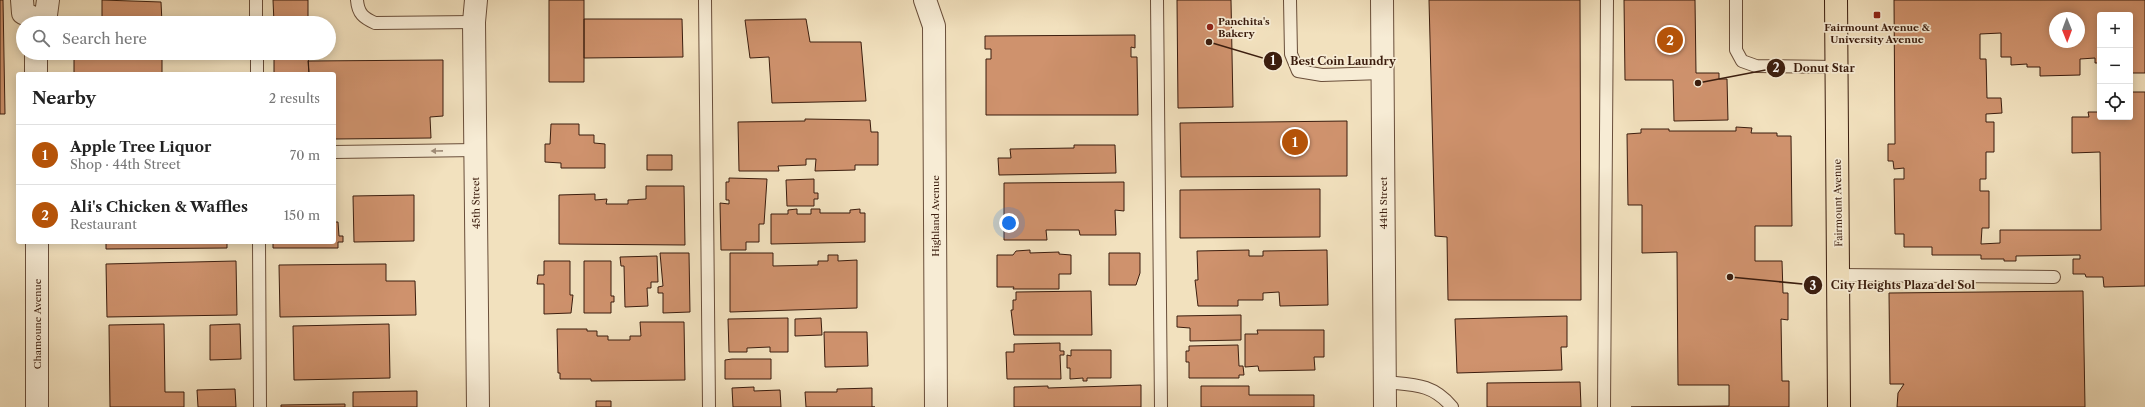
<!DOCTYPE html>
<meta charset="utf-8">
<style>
body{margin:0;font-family:"Libre Caslon Text",serif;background:#f2f2f2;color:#222}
.controls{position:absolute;right:12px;top:12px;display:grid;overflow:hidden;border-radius:4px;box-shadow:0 2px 10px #0003}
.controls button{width:36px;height:36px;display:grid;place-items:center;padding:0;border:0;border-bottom:1px solid #e0e0e0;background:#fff;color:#222;font:20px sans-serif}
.compass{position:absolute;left:2049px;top:12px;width:36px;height:36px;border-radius:50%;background:#fff;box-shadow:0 2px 10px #0003;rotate:179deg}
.you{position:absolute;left:1009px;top:223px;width:14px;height:14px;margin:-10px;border:3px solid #fff;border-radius:50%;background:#1a73e8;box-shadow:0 0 0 6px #1a73e833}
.badge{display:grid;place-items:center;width:26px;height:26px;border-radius:50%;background:#b45309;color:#fff;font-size:13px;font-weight:700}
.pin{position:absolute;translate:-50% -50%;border:2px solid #fff;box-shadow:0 1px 4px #0006}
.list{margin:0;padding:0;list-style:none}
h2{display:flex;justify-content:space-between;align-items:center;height:52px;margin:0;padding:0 16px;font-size:17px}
h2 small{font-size:13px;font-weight:400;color:#767676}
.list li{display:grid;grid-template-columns:26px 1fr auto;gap:12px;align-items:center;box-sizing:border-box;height:60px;padding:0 16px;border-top:1px solid #e0e0e0}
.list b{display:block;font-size:15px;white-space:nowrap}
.list p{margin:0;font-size:13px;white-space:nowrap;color:#767676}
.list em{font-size:13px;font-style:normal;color:#767676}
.icon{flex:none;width:22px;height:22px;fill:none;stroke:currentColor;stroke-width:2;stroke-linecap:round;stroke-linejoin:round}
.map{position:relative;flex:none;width:2145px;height:407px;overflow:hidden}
.search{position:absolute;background:#fff;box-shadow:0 2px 10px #0003;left:16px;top:16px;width:320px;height:44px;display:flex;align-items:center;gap:10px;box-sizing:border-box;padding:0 14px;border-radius:22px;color:#767676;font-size:15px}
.panel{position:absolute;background:#fff;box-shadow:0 2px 10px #0003;left:16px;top:72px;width:320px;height:172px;border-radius:4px}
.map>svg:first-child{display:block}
</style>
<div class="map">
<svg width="2145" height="407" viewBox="0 0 2145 407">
<rect width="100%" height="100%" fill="#f2e1be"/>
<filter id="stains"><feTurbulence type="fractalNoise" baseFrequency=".005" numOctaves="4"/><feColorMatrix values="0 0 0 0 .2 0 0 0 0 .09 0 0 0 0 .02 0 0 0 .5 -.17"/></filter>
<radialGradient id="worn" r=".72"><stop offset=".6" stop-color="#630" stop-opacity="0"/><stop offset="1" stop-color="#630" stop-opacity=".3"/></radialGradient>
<path fill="#cf926d" stroke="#3b1d0e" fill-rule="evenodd" d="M0,0H3L5,114H0Z
M102,0L161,2L162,23H102Z
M273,0H308V23H274Z
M549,0H584V82H549Z
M1177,0H1231L1233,107L1178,108Z
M1429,0H1580L1581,300H1448L1447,237L1435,236Z
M1624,0H1695L1696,73H1719V79H1727L1728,120L1674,121L1673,80H1625Z
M1894,0H2145V73H2130V15H2100V63H2095V58L2080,59V75L2040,76V67H2027V64L2011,65V57H2001V33L1980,34V59H1986L1987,98H2001L2002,113L1986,114V122H1994V152H1986V179H1980V191H1989V228H1982L1981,244L2000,243V230H2101L2100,152L2072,153V117H2089L2088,112H2099L2100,101V117H2130V92H2145V286L2104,287L2103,277H2086L2085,274H2073V259H2080V255L2016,256V261H2004V259H1981V255H1932V247H1904V234H1895L1894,179H1904V168L1894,169L1893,161H1888V144H1895ZM2055,18H2079V42H2055Z
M584,19H682L683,57L584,58Z
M806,19L810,42H861L866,101L772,103L769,57L750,58L745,20Z
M1135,35V48L1131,47V57H1137L1138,115H986V59H991V49H985V36Z
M74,53H162V74H74Z
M274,53H308L309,74H274Z
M443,60V116L430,117L431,138L334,139V74H309L308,61Z
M805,119L870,120L871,132H878V165H855V170L815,171L816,159H806V165L778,166L779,171H739L738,122L805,121Z
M1347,121V176L1181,177L1180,123Z
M551,124H579V135H594V143L605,144V168H561V163L545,162V144H550Z
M1736,127L1752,128L1751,133H1777V136H1791L1792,226H1755V261H1782L1783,293H1788V320L1781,319L1782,381H1789V407H1631L1729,406V385H1678L1677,252L1642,253V205H1628L1627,134L1641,133V129H1669V131H1736Z
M1074,145H1115L1116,173L999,175L998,158H1011L1010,149L1074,148Z
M647,155H672V170H647Z
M729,178L767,179L764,224H759V242H746V250H721L720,203L729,204V200H726V182H729Z
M814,179V193H818V199H814V206H787L786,180Z
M1124,182V211L1115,210L1116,235H1080L1079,230H1046L1047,240H1004V183Z
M646,186H684L685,245L559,244V195L595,194V200L607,199L606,204H628V200L646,199Z
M1320,189V237L1180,238V190Z
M414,195V241L354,242L353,196Z
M797,209V214H811V209H820V213H850V210L860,209V213H865V242L771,244V214H788V210Z
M334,222H338L339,236H343V242H338V248H273V242H334Z
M106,242H227V248L106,249Z
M1030,250V253L1059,252V254L1071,255V274H1059V289H1013L1014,287H997V255H1013L1016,251Z
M1249,250V256H1263V251L1327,250L1328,305L1280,306L1279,292L1263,293V300H1238V306H1198L1195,280H1198L1197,251Z
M660,253H689L690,312L663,313V293H658V287L663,286Z
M730,253H773V266L818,265V261H828V255H838V261L857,260V308L730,312Z
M1109,253H1140V273L1136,285H1109Z
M657,256L658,282H651V288H647L648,306L625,307L624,266H621L620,257Z
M236,261L237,315L107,317L106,264Z
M544,261H570V295H573L571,313L544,314V284H537L538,275H544Z
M584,261H611V296H614V302H611V313H584Z
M386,264V281H415L416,315L280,317L279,265Z
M1091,291L1092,335H1014L1011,310H1013V300H1016V292Z
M2083,291L2085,407H1897L1898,393L1904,384H1890L1889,293Z
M1241,315V340L1190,341V328L1177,327V316Z
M1567,316V347H1561L1562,370L1457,373L1455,319Z
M788,318V352H770V347L747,348V352H729L728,319Z
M821,318L822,335L795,336V319Z
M640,322H684L685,380L591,381V379H560V373H558L557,329H587V331H597V336H608V340H630V336H641Z
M164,324L165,392H184V407H110L109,325Z
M240,324L241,359L210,360V325Z
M389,324L390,378L294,380L293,326Z
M1257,330H1324V357H1314L1315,370L1259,371L1258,366L1245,367V334H1258Z
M824,332H867L868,366L825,367Z
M1060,343V351H1064V355H1060L1061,379H1007L1006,352H1014V344Z
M1238,345L1239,366H1243L1244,375H1239V378H1189V362H1186V351H1189V346Z
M1071,350H1111V378H1087V381H1083V378L1070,379V368H1067V355L1071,356Z
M732,359H771V379H725V360Z
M1580,382L1581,407H1487V383Z
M1141,385V407H1014V387L1048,386V388Z
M1201,386H1249V395H1314V407H1201Z
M754,387V391L780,390L781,407H733L732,388Z
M872,388V407H875H806L805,392H837V389Z
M235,389L236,407H198L197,390Z
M417,391V407H353V392Z
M596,401H611V407H596Z
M345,404V407H281V405Z"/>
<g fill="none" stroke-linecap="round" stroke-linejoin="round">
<g stroke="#694e3a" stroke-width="14">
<path id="service" d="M256,0V23
M357,0C358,14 364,18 375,23L474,22
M705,0L709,407
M1157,0L1161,407
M1290,0L1291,54L1298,71L1322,75L1382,73
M1736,0V50L1742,61L1756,66L1836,67
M257,53V74
M334,152L476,150
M259,242L260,407
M1839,275L2054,277
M1384,382C1413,385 1432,383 1452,407
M1604,407L1607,0"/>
</g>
<g stroke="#694e3a" stroke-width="24">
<path id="minor" d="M22,0L23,13L36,19L46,15L48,0
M476,0L474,22L478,407
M925,0L934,26L936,407
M1382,0L1385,407
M36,53V74
M37,242V407"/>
</g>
<g stroke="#3b1d0e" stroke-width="24">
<path id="primary" d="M1836,0L1839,407"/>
</g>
<use href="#service" stroke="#f7ecd5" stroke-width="12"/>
<use href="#minor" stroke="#f7ecd5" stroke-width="22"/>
<use href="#primary" stroke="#f2e1be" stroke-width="22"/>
</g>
<defs><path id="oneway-solid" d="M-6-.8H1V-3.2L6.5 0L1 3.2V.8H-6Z"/></defs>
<use fill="#a28f7b" href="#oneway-solid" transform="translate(437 151) rotate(179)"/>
<g fill="#8f2418" stroke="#f7ecd5" stroke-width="1.5">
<rect x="1873" y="11" width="8" height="8" rx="2"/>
<circle cx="1210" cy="27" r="4"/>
</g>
<g text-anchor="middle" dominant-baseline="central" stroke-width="3.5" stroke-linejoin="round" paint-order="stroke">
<g font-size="10" font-weight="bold" fill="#3b1d0e" stroke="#f7ecd5" text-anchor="start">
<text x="1218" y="21">Panchita's<tspan x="1218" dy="12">Bakery</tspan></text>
<text x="1877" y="27" text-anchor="middle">Fairmount Avenue &amp;<tspan x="1877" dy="12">University Avenue</tspan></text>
</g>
<g font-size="10" fill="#3b1d0e" stroke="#f7ecd5">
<text transform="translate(476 203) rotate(-91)">45th Street</text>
<text transform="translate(1383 203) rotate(-90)">44th Street</text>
<text transform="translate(1838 203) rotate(-91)">Fairmount Avenue</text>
<text transform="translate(935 216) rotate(-90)">Highland Avenue</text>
<text transform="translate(37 324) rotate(-90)">Chamoune Avenue</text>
</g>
</g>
<path fill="none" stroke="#3b1d0e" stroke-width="1.5" d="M1209 42L1273 61M1698 83L1776 68M1730 277L1813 285"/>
<g fill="#3b1d0e" stroke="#f7ecd5" stroke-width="1.5">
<circle cx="1209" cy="42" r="4"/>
<circle cx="1698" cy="83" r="4"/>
<circle cx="1730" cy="277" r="4"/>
<circle cx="1273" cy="61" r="10"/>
<circle cx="1776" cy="68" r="10"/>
<circle cx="1813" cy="285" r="10"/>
</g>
<g font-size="12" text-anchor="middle" font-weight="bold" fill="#fff">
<text x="1273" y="65">1</text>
<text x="1776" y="72">2</text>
<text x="1813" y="290">3</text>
</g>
<g font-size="11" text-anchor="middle" font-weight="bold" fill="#3b1d0e" stroke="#f7ecd5" stroke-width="3.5" stroke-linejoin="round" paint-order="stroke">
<text x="1343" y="65">Best Coin Laundry</text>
<text x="1824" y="72">Donut Star</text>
<text x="1903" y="289">City Heights Plaza del Sol</text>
</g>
<rect width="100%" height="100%" filter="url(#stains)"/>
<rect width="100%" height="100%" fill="url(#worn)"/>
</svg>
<div class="controls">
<button>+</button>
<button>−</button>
<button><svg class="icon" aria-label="locate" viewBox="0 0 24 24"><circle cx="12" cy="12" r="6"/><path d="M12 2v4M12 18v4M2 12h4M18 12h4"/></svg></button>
</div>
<svg class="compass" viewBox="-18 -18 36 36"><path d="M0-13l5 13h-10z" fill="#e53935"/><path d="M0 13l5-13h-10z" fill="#767676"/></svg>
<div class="you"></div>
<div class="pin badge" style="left:1295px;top:142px">1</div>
<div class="pin badge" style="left:1670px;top:40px">2</div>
<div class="search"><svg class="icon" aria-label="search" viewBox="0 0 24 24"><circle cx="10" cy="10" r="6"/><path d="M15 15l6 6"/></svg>Search here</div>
<section class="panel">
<h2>Nearby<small>2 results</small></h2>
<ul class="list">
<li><span class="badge">1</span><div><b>Apple Tree Liquor</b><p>Shop · 44th Street</p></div><em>70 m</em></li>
<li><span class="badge">2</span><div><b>Ali's Chicken &amp; Waffles</b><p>Restaurant</p></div><em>150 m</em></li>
</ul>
</section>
</div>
